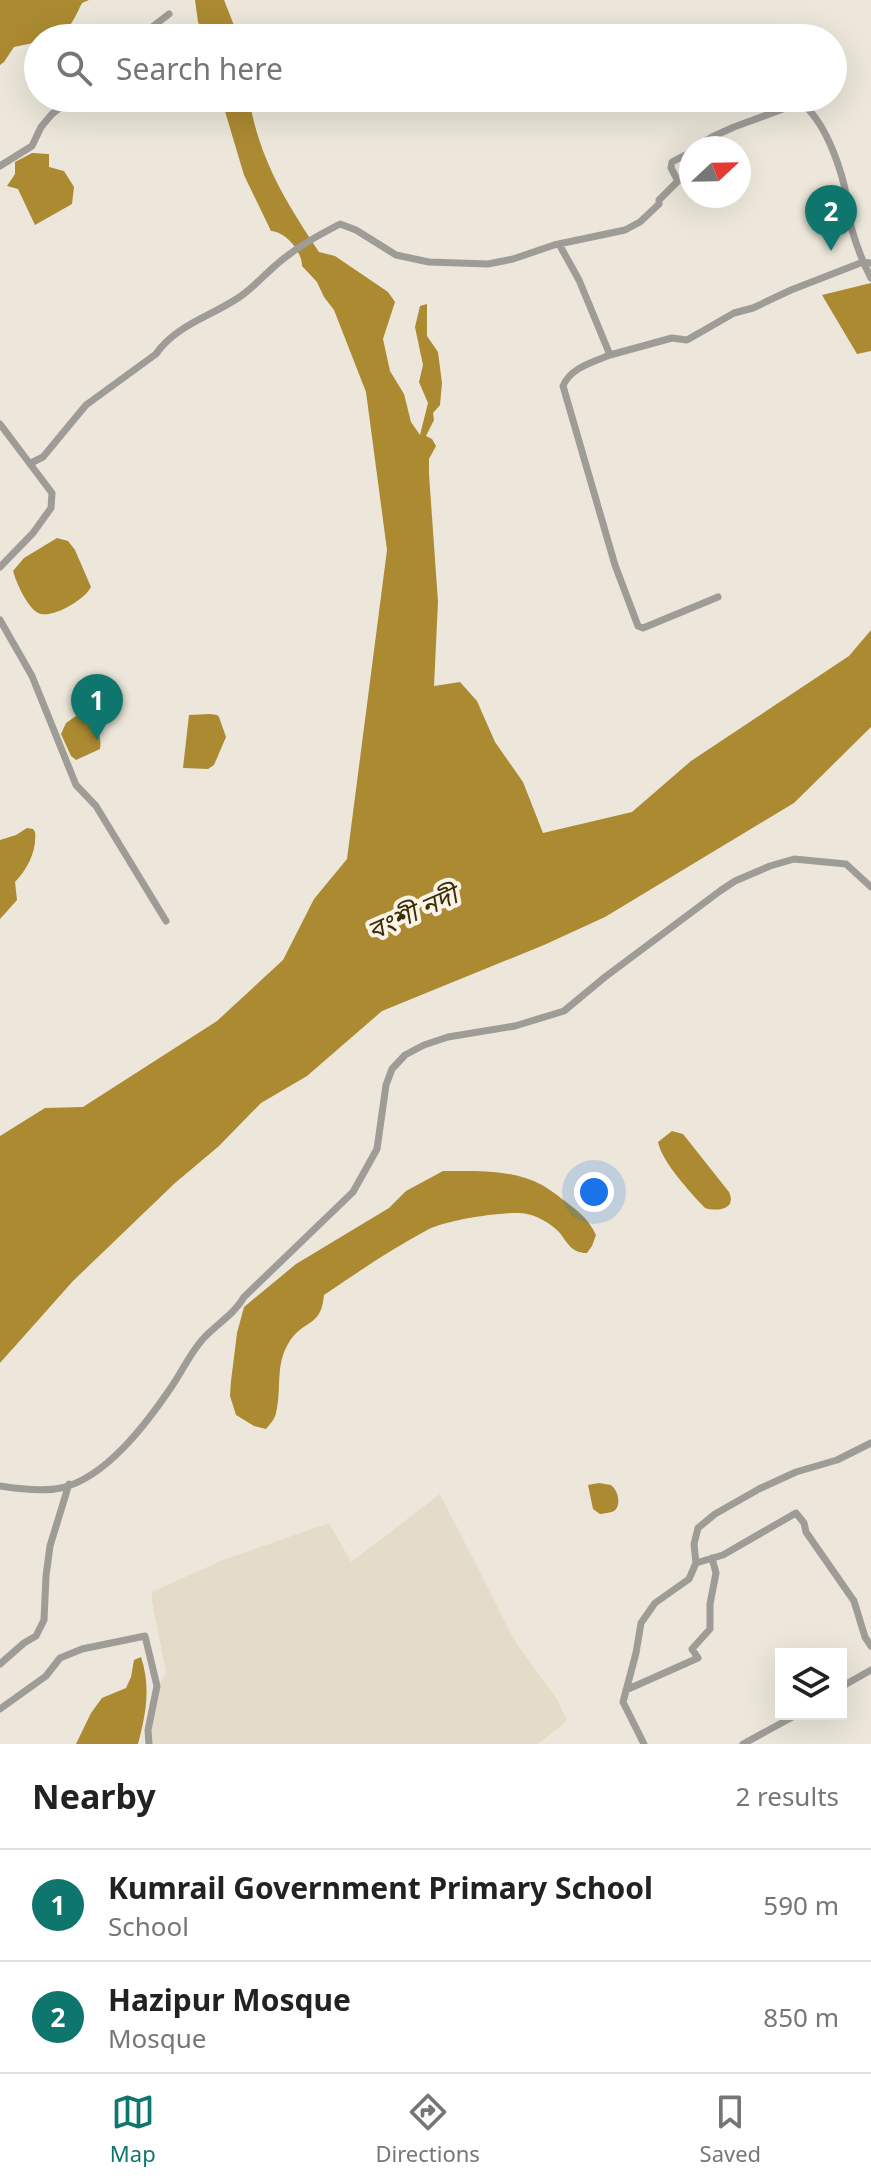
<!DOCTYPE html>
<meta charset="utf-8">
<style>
body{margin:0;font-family:"Noto Sans","Noto Sans Bengali",sans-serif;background:#f6f6f6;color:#222}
.controls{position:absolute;right:24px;bottom:24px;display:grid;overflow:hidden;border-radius:0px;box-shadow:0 8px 32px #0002}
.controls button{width:72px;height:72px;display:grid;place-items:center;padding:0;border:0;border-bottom:2px solid #e0e0e0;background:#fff;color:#222;font:40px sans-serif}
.compass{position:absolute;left:679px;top:136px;width:72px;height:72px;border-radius:50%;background:#fff;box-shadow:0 8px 32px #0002;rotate:68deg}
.you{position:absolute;left:594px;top:1192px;width:28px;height:28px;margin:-20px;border:6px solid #fff;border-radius:50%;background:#1a73e8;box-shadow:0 0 0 12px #1a73e833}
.badge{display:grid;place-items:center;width:52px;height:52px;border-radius:50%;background:#0f766e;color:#fff;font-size:26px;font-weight:700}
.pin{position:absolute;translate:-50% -66px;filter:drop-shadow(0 2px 4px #0008)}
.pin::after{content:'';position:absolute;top:42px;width:28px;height:24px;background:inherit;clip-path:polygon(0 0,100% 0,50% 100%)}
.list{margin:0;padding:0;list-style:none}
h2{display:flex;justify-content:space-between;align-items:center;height:104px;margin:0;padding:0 32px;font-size:34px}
h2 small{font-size:26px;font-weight:400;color:#767676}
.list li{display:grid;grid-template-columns:52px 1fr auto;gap:24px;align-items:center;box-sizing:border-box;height:112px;padding:0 32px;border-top:2px solid #e0e0e0}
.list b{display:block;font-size:30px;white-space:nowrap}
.list p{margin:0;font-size:26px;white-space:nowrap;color:#767676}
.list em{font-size:26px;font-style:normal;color:#767676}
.icon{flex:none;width:44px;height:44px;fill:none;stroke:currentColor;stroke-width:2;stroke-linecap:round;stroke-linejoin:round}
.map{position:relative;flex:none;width:871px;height:1744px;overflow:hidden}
.search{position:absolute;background:#fff;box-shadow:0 8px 32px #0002;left:24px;right:24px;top:24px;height:88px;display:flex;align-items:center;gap:20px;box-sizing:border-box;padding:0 28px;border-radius:44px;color:#767676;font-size:30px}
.sheet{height:328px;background:#fff}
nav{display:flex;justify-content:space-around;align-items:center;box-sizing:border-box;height:112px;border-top:2px solid #e0e0e0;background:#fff;font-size:22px;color:#767676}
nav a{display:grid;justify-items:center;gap:4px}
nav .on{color:#0f766e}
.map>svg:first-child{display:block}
</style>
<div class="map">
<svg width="871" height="1744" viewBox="0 0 871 1744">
<rect width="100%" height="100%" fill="#ece7da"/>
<path fill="#e4dcc8" d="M440,1494L516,1643L557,1699L567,1721L538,1744H147L152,1700L166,1672L152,1602V1592L223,1560L329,1523L351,1562Z"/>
<path fill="#ac8a32" d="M0,0H89L82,3C70,27 67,38 38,38V42L14,47L4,62L0,65Z
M195,0H224L239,38H205L198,22Z
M221,98H249C259,159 286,202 319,252L335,256L388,292L395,302L383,339L390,371L404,394L411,422L420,435L428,403L419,382L423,365L415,327L420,306L427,304V336L438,352L442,383L440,405L433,413L434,420L426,436L432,439L436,446L429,459V474L438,602L434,686L460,682L477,701L495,742L523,782L543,833L632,812L691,761L849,656L871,630V727L794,803L605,917L544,945L382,1011L307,1076L261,1103L219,1146L175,1183L73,1281L0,1363V1136L45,1108L83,1107L217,1021L283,960L314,899L347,859L387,550L366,392L334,310L324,297L317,282L302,266C302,251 286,232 271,231L244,175Z
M32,153L49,154V167L64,171L74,187L72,204L35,225L18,189L7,186L15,174V162Z
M871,283V351L857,354L822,295Z
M57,538L68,541L75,550L91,587C85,599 56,617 41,614C29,612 16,582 13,571L24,558Z
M88,697L99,698L106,703C89,729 103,727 100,749L76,760L71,756L61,734L66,723L86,709Z
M210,714L217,715L219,717L226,737L214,765L208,769L183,768L189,715Z
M27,828L33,829L35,832C37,850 28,869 15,882L17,900L0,919V840L16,835Z
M672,1131L683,1134L729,1192C737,1209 718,1212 705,1208C690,1192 662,1162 658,1142Z
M443,1171C476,1171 512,1169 542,1185C549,1189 556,1194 562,1199C577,1210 588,1218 596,1235L592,1246L587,1253C571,1253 568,1243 559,1232C551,1224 538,1216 527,1214C507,1210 447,1220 429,1229C393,1248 358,1272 324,1295C321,1329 303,1318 288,1344C275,1366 282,1389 276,1413C275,1419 270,1424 266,1429L254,1426L236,1415L230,1396L231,1381L237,1333L244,1307L296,1264L389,1208L406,1191Z
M599,1483C602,1484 610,1484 612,1486C619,1492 621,1506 614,1511C612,1512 602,1514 600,1514L593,1509L588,1485Z
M141,1657C151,1687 146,1714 138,1744H76L91,1713L102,1698L126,1688L131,1677L134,1660Z"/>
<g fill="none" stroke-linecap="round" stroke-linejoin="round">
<path stroke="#9e9c97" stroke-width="7" d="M138,38L169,14
M696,148L712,137L734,127L791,106L806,107C827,127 842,170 847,199C849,209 849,220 852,230C857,247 863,263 871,278
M0,166L32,146L41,127L52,114L72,98
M559,244L579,280L610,355L672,338L687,340L734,313L753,308L791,290L863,262L871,263
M610,355C593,362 570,368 563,386L615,565L638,626L643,628L718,597
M0,424L52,493L51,508L33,533L0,567
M31,463L43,457L86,405L156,354C175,326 211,316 238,298C253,288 263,276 276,265C295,248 317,236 340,224L356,230L396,255L429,262L488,264L513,259L554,245L625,230L640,222L659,204V200L678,181L671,168L672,162L691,152
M0,620L32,676L76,785L96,806L166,921
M0,1486C19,1489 42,1492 61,1488C106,1478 147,1423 172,1386C182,1371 190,1354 202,1340C215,1325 234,1315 244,1297L353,1192L377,1149L386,1085L392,1069L405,1055L424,1045L448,1037L515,1026L564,1011L605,977L720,891L735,881L770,866L794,859L846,864L871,887
M696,1563L723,1555L796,1513L804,1523L806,1532L854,1601L865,1637L871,1646
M0,1664L24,1643L36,1636L44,1620L46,1576L50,1546L69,1484
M841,1687L871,1670
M626,1690L698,1658L692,1649L710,1629V1604L716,1573L712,1558
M0,1709L46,1676L60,1658L82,1649L145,1636L157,1686L148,1730L149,1744
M644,1744L623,1702L636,1653L641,1623L655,1603L689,1579L696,1563L694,1544L698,1528L715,1514L759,1489L796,1472L837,1460L871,1443
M743,1744L798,1714"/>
</g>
<g text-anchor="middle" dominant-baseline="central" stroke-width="8" stroke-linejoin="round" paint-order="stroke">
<g font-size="26" font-style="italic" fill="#3c2d07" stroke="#f9f4e7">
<text transform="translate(412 912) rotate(-24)">বংশী নদী</text>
</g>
</g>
</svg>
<div class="controls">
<button><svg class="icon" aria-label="layers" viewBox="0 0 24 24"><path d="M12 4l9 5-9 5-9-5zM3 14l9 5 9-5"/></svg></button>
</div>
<svg class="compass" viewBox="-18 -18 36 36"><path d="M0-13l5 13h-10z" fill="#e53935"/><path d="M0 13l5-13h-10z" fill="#767676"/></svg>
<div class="you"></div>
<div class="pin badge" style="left:97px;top:740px">1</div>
<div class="pin badge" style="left:831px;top:251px">2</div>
<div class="search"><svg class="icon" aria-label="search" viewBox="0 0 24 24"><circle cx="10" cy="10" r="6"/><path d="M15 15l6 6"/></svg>Search here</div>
</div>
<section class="sheet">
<h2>Nearby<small>2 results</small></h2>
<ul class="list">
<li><span class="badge">1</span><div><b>Kumrail Government Primary School</b><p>School</p></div><em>590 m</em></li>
<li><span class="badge">2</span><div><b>Hazipur Mosque</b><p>Mosque</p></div><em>850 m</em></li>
</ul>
</section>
<nav>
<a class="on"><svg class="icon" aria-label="map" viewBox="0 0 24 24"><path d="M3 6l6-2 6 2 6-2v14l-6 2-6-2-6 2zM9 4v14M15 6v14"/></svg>Map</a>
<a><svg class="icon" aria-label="directions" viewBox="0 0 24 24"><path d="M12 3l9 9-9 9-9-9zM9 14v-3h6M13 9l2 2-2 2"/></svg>Directions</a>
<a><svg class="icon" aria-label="saved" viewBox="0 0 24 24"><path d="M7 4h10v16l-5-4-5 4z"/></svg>Saved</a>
</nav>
